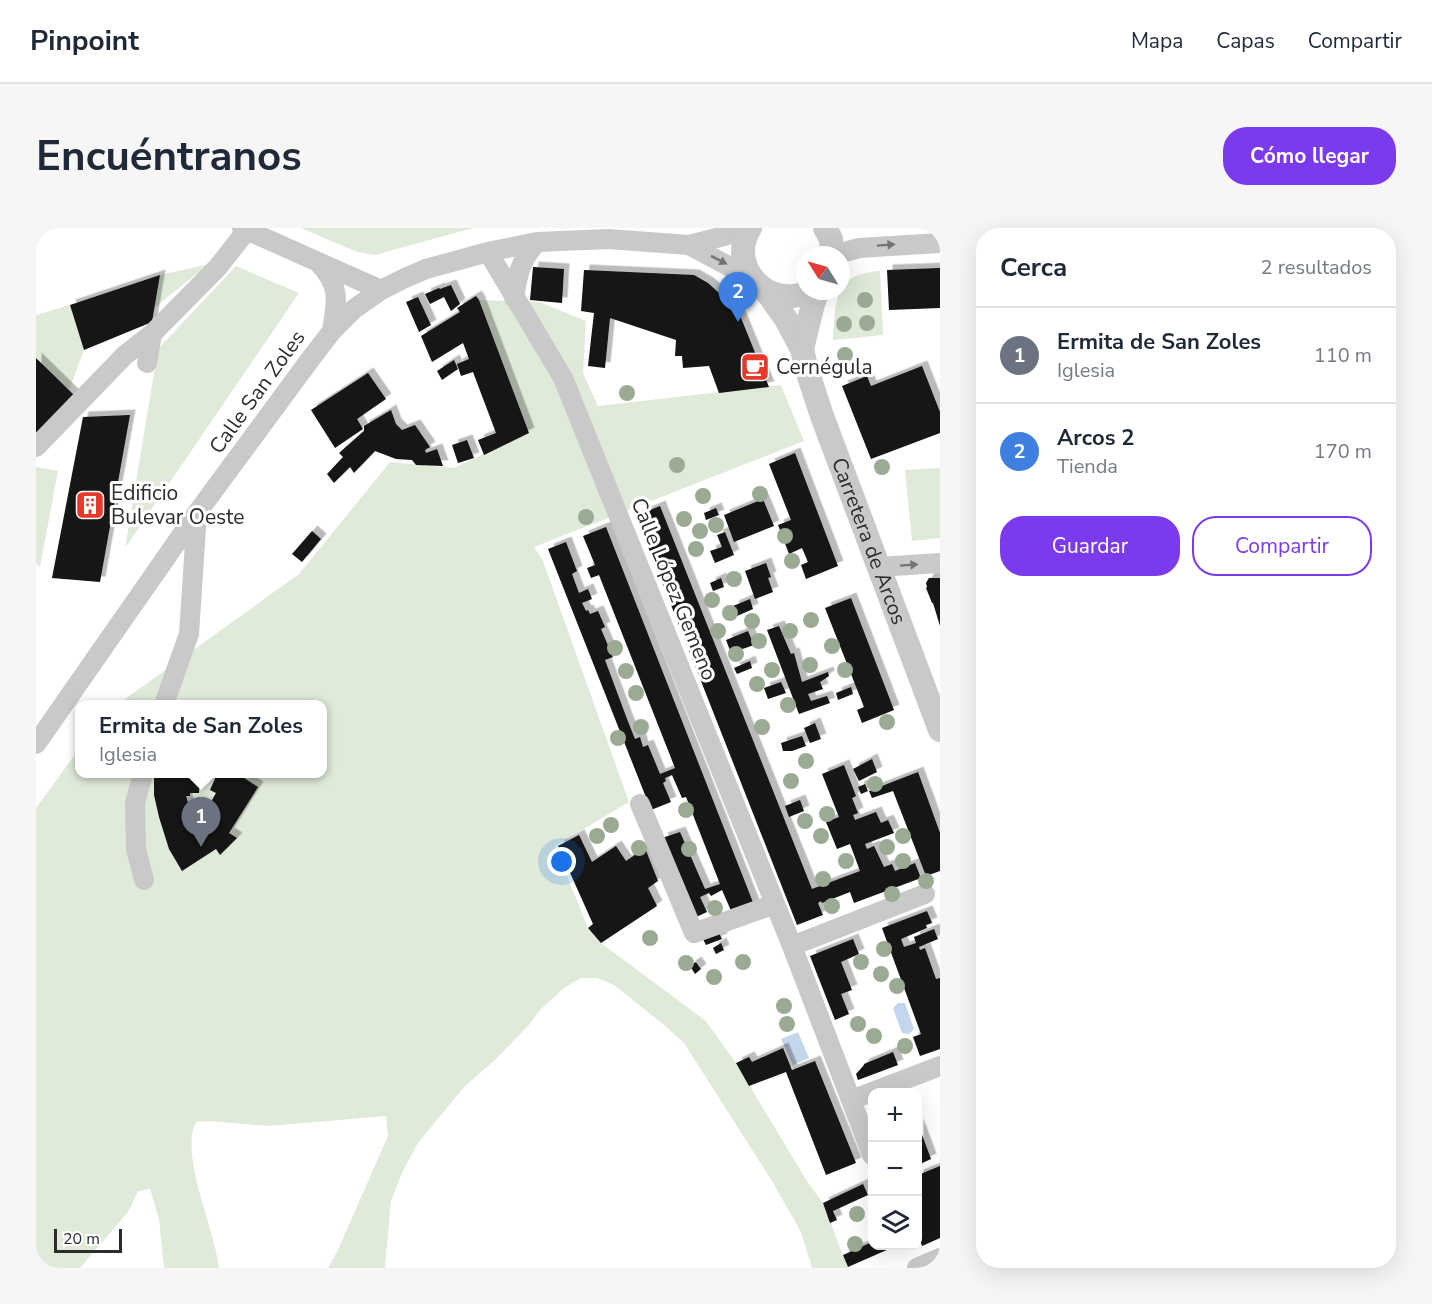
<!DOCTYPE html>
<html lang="es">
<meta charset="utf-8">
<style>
body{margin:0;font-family:"Nunito Sans",sans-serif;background:#f6f6f7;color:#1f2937}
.controls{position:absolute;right:18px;bottom:18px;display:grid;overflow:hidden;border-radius:12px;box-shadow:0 6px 24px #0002}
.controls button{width:54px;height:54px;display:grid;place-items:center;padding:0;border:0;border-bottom:2px solid #e0e1e3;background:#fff;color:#1f2937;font:30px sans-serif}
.compass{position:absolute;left:760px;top:18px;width:54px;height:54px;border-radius:50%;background:#fff;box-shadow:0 6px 24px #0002;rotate:307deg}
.scale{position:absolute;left:18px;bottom:15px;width:68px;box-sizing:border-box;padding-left:6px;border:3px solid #2c2c2c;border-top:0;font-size:16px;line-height:21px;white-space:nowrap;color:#2c2c2c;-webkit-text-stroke:4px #fff;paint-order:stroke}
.you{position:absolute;left:526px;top:634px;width:21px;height:21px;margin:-15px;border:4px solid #fff;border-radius:50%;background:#1a73e8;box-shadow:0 0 0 9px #1a73e833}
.badge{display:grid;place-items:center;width:39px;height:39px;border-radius:50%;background:#7c3aed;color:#fff;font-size:20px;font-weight:700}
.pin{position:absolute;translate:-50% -50px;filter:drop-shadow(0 2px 3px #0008)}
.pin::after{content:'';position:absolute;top:32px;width:21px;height:18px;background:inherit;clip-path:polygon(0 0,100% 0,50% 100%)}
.popup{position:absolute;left:39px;top:472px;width:252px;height:78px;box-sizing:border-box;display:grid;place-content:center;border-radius:12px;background:#fff;filter:drop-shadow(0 2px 4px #0005);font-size:20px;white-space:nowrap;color:#747a83}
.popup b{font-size:22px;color:#1f2937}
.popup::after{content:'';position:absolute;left:50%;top:100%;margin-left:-12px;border:12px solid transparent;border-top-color:#fff}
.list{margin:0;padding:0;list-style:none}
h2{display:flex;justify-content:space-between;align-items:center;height:78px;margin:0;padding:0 24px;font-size:26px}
h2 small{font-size:20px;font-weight:400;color:#747a83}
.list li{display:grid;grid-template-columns:39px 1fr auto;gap:18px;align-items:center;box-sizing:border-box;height:96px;padding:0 24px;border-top:2px solid #e0e1e3}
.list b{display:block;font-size:22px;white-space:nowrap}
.list p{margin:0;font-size:20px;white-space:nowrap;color:#747a83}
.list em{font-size:20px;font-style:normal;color:#747a83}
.actions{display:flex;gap:12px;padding:18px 24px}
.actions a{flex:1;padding:14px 0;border:2px solid #7c3aed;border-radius:24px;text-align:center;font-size:21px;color:#7c3aed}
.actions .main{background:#7c3aed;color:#fff}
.icon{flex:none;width:33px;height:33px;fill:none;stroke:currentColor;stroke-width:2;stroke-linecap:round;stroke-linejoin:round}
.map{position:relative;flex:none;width:904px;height:1040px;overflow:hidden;border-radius:24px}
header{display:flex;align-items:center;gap:36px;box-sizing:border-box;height:84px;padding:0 30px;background:#fff;border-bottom:2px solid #e0e1e3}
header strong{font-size:28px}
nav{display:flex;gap:33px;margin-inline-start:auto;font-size:21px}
.intro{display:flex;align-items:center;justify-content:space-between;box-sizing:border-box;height:144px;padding:0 36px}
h1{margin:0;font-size:42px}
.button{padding:15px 27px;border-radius:24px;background:#7c3aed;color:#fff;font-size:21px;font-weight:700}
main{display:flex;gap:36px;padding:0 36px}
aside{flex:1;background:#fff;border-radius:24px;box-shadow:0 6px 24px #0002}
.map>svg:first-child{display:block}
</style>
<header>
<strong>Pinpoint</strong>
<nav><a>Mapa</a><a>Capas</a><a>Compartir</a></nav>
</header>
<div class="intro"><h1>Encuéntranos</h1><a class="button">Cómo llegar</a></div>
<main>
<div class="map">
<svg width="904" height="1040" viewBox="0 0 904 1040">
<defs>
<filter id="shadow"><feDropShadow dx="5.5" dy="-5.5" stdDeviation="0" flood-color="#0004"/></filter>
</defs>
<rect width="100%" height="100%" fill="#fff"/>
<path fill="#e0ead9" d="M265,0H437L339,27L321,24Z
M173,36L119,79L124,47Z
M200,38L263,65L89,320L122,121Z
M844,43L847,107L797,112C800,73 797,46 844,43Z
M443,72L504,74L550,93L547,145L562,178L745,157L768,213L498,319L507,333L593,574L519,618L552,700L565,715L670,793L700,835L772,955L787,975L812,1040H776L765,1004L736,953L648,815L627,796L578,757L561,750H545L528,760L504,782L492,798L460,831L428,859L382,915L366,945L355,973L349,1040H292L301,1024L352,908L350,888L233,898L174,893L160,894C143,927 179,1001 183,1040H128L123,991L114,961L102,963L92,984L44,1040H0V580L43,521L44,546H286V476H82L263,346L354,234L418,240L492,205Z
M34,77L48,122L33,162L0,130V87Z
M0,239L22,243L4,339L0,335Z
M904,240V310L876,313L869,242Z"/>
<path fill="#c4d6eb" d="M862,775H869L878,801L873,806L866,805L857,780Z
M762,804L773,830L757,837L745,811Z"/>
<path fill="#131313" filter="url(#shadow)" d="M497,39L528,41L526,75L494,72Z
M904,40V80L853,82L851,42Z
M548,42L658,47L672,55L693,74L705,90L733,159L683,165L673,138L647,140L646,128H639L640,112L574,90L569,140L552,138L558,85L545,83Z
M124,47L116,94L48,122L34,77Z
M415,57L424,76L415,83L408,69L394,76L389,66L403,60L404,61Z
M440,68L443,72L493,205L448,227L442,212L460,205L437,144L425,148L421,136L433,131L427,115L396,134L385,108L424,84L421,80Z
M382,69L395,97L383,104L370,74Z
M0,130L38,167L0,207Z
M418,132L422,141L406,152L401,143Z
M886,138L904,184V205L835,231L806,158L831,148L835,158Z
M332,145L350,171L321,191L327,201L299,220L275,182Z
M355,182L360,196L366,202L379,197L394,219L389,222L390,225L401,221L407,238L380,237L376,232L360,231L339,223L318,245L314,239L298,255L291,246L307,229L303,225L328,203V198Z
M94,187L64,354L16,350L47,189Z
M431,212L438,230L422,235L416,217Z
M759,225L802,338L770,351L765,337L772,334L766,320L753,326L742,297L755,292L733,236Z
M727,271L738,298L698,314L688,287Z
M624,278L776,661L824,643L814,616L801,621L790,594L803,589L786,546L808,537L820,568L816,570L822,585L817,587L819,592L840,584L845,595L852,592L858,605L829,616L831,621L838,618L848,639L856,636L859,643L879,635L885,650L818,675L814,664L786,675L785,673L782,675L787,687L761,697L600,288Z
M680,280L683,287L670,292L668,285Z
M570,299L718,677L696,685L686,662L675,668L673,665L664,669L671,684L658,690L626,610L644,604L669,661L684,656L650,569L646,570L636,547L629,550L630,553L627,555L635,574L615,582L512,321L530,314L541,343L536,346L543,365L552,361L556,371L546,375L550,383L552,382L554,386L562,383L569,399L565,401L577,429L569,432L591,491L599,511L604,509L607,519L612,517L624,546L639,540L563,347L555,350L551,340L559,337L547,308Z
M276,303L285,311L266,334L256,326Z
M689,304L698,327L679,335L674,323L686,319L681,307Z
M730,335L735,349L732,350L737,364L719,371L709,343Z
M685,350L688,359L677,363L674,355Z
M893,350H904V398L897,375H896L890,360L891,359L890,355Z
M815,370L858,482L826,495L821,482L828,479L789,380Z
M714,371L717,381L701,388L697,378Z
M743,398L755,426L758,425L766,454L792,444L793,448L784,454L787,461L772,466L775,473L791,468L794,475L763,486L731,402Z
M712,403L718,417L695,425L690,412Z
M714,433L716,440L701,446L698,440Z
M745,454L750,465L732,471L728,460Z
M815,459L817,466L802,472L800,465Z
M779,495L785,511L774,515L768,500Z
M766,508L770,518L756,523H747L745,515Z
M836,531L841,544L823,553L817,541Z
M882,544L904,605V643L890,648L857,563L836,570L833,563Z
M118,546H164L163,565H154V568H150L161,606L171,600L164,593L180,565L174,562L181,546H206L205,548L222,559L193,605L201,610L184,627L180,621L146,643L133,621L123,589L118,567Z
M829,556L832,563L825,566L822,559Z
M764,572L768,583L753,589L749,578Z
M543,607L556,634L580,618L590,633L609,620L622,653L612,660L621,678L565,715L552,700L557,696L522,618Z
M891,683L896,695L890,697L891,700L865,711L868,719L880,715L878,709L898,701L902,711L883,719L884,722L889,720L900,751L904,750V821L884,828L877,809L885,806L846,700Z
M683,705L686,711L670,717L667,711Z
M817,711L823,726L805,734L816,762L805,766L813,786L799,792L774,728Z
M685,715L688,722L680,726L677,720Z
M660,734L665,741L659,746L654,738Z
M747,820L756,842L779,833L820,935L790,947L750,844L713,858L700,835L713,829L716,834Z
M857,824L862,837L822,852L820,846L828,837V836Z
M882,896L895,931L882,937Z
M904,938V1010L886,1018L882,1006V947Z
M827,956L832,967L797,983L801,992L794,995L787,975Z
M836,1014V1018H852L853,1021L812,1039L807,1027Z"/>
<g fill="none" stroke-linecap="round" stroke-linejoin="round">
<path stroke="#c9c9c9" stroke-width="20" d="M206,0L345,62
M653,17L713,49
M452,24L527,150L756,718L836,927
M798,27L823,20L904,15
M282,34C305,58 301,72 296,103
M478,70C482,45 484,33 501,14
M111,135L116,106
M0,219L89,127L116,106L182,39L211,2
M843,339L904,335
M128,476L153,406L161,285
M0,516L161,285L273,133L296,103L318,81L345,62L369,50L390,41L452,24L501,14L572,11L653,17L688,8L706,0
M107,546L99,575L100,621L108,652
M604,576L658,705L739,676
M756,718L889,666
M815,872L904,838
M881,1040L904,1030"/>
<g stroke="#c9c9c9" stroke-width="24">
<path d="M714,0C690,38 733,84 773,63"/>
<path d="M789,0L795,11L796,27"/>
<path id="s1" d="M730,63L750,91L766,121L770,139L786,188L904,502"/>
<path d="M766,121L777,76L782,63"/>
</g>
</g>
<g fill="#9bab93">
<circle cx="829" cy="72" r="8"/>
<circle cx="831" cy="95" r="8"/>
<circle cx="808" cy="96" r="8"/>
<circle cx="809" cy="127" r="8"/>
<circle cx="591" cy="165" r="8"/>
<circle cx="641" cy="237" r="8"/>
<circle cx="846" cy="239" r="8"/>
<circle cx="724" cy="266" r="8"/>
<circle cx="667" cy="268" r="8"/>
<circle cx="550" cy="289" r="8"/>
<circle cx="648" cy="291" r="8"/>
<circle cx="680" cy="297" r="8"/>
<circle cx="664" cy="303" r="8"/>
<circle cx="749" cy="308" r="8"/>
<circle cx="660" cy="321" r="8"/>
<circle cx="756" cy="333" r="8"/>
<circle cx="698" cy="351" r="8"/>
<circle cx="676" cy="372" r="8"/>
<circle cx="694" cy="385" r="8"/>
<circle cx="775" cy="392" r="8"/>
<circle cx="716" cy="393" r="8"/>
<circle cx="682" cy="403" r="8"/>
<circle cx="754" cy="403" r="8"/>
<circle cx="723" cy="413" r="8"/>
<circle cx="796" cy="418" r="8"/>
<circle cx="579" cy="420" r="8"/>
<circle cx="700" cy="426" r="8"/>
<circle cx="774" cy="437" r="8"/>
<circle cx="736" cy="442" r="8"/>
<circle cx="809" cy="442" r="8"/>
<circle cx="590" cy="443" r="8"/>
<circle cx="721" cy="456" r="8"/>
<circle cx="600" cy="465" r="8"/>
<circle cx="752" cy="477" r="8"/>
<circle cx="851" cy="494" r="8"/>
<circle cx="605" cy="499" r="8"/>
<circle cx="726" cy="499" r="8"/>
<circle cx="582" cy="510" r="8"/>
<circle cx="770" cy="533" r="8"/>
<circle cx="755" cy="553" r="8"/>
<circle cx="839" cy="556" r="8"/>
<circle cx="650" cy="582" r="8"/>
<circle cx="791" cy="586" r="8"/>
<circle cx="769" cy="593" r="8"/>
<circle cx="575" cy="597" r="8"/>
<circle cx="561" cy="608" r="8"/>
<circle cx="785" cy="608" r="8"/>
<circle cx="867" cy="608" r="8"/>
<circle cx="851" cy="619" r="8"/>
<circle cx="603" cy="620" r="8"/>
<circle cx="653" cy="621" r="8"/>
<circle cx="810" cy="633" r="8"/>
<circle cx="867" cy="633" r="8"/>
<circle cx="787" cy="651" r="8"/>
<circle cx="890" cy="653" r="8"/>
<circle cx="856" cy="666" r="8"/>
<circle cx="796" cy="678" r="8"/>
<circle cx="679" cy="680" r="8"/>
<circle cx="614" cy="710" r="8"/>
<circle cx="848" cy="721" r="8"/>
<circle cx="707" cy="734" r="8"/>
<circle cx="825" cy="734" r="8"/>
<circle cx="650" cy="735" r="8"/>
<circle cx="845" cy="746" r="8"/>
<circle cx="678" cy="749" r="8"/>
<circle cx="861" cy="758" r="8"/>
<circle cx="748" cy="778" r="8"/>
<circle cx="751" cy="796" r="8"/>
<circle cx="822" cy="796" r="8"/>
<circle cx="838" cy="808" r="8"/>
<circle cx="869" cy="818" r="8"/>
<circle cx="821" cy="986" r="8"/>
<circle cx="819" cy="1016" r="8"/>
</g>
<defs><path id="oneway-solid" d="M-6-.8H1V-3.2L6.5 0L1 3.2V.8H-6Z" transform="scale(1.5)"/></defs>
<g fill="#737373">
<use href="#oneway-solid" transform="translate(850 17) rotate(-4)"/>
<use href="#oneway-solid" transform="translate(683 32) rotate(27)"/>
<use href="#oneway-solid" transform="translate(873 337) rotate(-4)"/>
</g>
<defs>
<g id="cafe-square" transform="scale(1.5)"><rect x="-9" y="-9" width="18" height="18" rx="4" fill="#e6382b" stroke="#fff"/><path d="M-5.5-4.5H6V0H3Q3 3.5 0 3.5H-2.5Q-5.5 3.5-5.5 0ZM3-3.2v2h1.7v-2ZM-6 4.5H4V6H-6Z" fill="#fff"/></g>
<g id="building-square" transform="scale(1.5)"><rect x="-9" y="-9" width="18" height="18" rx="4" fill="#e6382b" stroke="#fff"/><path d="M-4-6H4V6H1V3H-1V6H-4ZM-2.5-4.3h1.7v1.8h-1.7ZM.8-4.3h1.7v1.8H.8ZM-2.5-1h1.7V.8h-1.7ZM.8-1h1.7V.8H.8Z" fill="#fff"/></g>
</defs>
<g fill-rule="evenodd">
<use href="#cafe-square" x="719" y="139"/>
<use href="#building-square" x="54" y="277"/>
</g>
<g text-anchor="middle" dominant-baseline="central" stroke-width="6" stroke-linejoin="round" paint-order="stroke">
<g font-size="21" fill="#2c2c2c" stroke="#fff" text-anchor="start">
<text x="740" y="139">Cernégula</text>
<text x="75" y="265">Edificio<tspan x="75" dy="24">Bulevar Oeste</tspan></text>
</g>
<g font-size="21" fill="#2c2c2c" stroke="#fff">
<text transform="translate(221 164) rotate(-54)">Calle San Zoles</text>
<text stroke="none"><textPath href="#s1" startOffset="272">Carretera de Arcos</textPath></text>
<text transform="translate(638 361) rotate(68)">Calle López Gemeno</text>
</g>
</g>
</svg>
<div class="controls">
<button>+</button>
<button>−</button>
<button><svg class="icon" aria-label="layers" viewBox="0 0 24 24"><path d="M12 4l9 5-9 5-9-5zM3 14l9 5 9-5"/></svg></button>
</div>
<svg class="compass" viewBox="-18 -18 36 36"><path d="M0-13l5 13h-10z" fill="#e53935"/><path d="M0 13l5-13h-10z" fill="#747a83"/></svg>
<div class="scale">20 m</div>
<div class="you"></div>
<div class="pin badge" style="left:165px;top:619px;background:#6b7280">1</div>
<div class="popup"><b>Ermita de San Zoles</b>Iglesia</div>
<div class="pin badge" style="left:702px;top:94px;background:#3f7fe0">2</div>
</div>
<aside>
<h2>Cerca<small>2 resultados</small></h2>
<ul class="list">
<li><span class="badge" style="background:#6b7280">1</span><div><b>Ermita de San Zoles</b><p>Iglesia</p></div><em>110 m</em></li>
<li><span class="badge" style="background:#3f7fe0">2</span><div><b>Arcos 2</b><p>Tienda</p></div><em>170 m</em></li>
</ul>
<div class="actions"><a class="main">Guardar</a><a>Compartir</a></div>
</aside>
</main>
